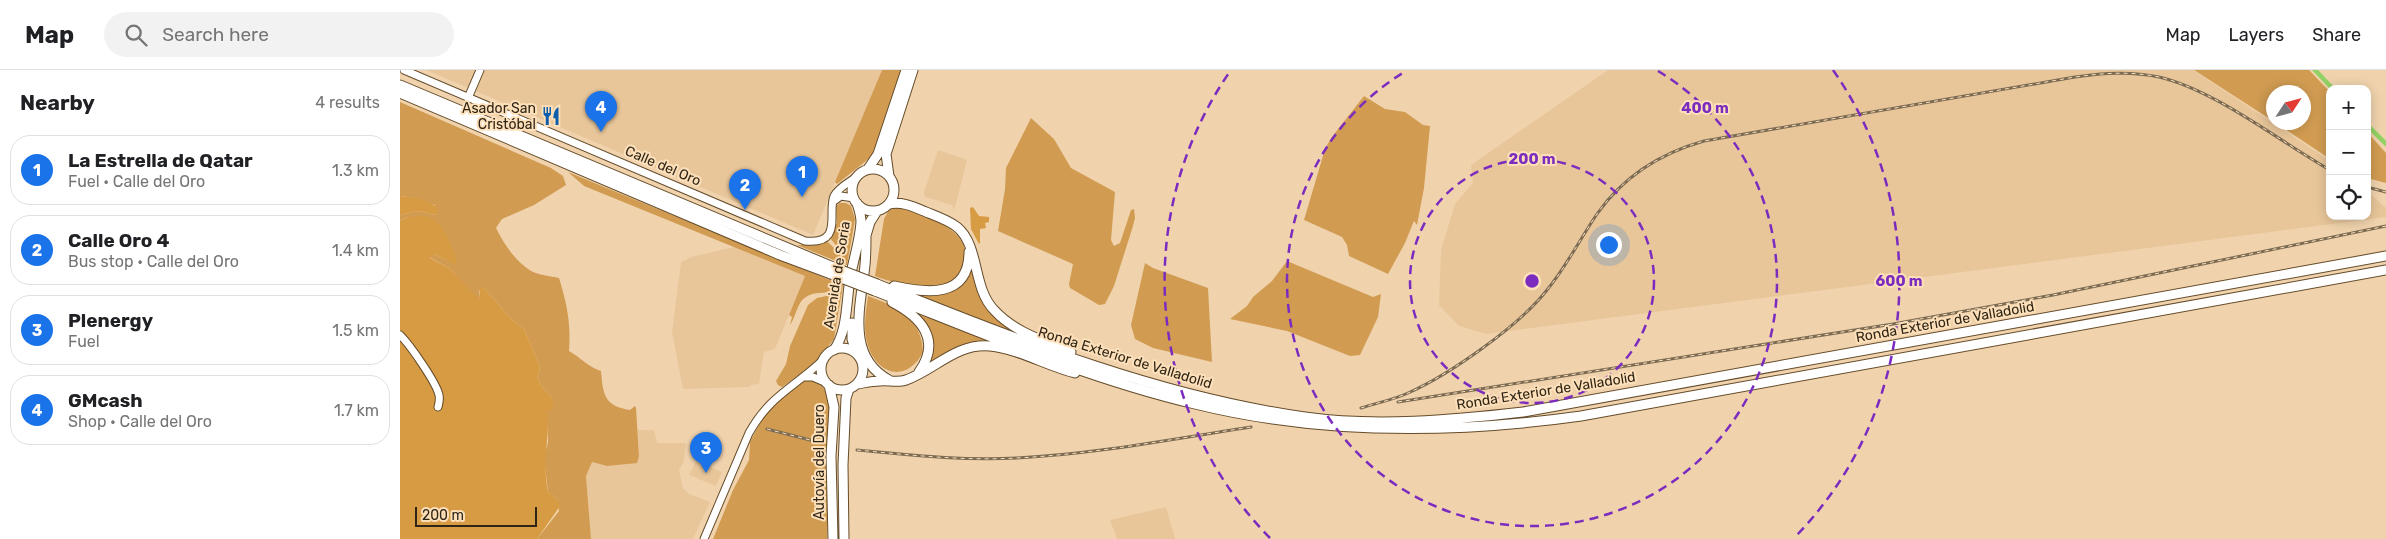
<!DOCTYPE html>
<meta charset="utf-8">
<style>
body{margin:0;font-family:Rubik,sans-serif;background:#f2f2f2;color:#202124}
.controls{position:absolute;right:15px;top:15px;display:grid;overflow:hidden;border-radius:10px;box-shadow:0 2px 12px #0003}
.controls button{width:45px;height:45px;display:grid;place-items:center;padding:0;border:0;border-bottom:1px solid #e0e0e0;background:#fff;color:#202124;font:25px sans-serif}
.compass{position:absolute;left:1866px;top:15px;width:45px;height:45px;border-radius:50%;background:#fff;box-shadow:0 2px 12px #0003;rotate:54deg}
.scale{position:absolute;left:15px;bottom:12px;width:122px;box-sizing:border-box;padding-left:5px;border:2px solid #2f2516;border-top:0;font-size:14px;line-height:18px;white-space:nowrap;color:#2f2516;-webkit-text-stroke:4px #fde0ba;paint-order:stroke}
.you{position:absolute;left:1208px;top:174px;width:18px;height:18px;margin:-12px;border:4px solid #fff;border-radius:50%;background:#1a73e8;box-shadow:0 0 0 8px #1a73e833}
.badge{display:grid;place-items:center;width:32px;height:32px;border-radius:50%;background:#1a73e8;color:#fff;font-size:16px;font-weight:700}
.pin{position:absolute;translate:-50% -41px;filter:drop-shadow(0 1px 2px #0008)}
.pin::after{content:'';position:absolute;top:26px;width:18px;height:15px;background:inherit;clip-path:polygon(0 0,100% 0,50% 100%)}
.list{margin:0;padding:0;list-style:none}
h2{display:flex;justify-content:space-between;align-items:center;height:65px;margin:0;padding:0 20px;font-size:21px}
h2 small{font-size:16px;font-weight:400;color:#757577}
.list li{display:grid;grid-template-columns:32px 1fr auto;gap:15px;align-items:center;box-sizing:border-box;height:70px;margin:0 10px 10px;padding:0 10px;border:1px solid #e0e0e0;border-radius:20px}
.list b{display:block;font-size:19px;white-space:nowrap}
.list p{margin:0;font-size:16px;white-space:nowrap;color:#757577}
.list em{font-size:16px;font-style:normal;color:#757577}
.icon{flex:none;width:28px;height:28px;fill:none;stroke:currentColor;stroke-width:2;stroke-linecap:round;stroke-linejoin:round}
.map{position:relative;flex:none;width:1986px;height:469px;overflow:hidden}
header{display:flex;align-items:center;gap:30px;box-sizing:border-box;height:70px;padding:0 25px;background:#fff;border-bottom:1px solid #e0e0e0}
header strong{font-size:24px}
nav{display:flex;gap:28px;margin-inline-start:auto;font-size:18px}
.search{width:350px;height:45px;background:#f2f2f2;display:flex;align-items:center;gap:12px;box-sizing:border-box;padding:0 18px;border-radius:28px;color:#757577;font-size:19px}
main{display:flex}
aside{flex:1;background:#fff}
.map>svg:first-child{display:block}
</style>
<header>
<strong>Map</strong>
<div class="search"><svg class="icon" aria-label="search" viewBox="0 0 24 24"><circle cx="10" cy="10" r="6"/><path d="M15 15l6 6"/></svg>Search here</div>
<nav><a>Map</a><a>Layers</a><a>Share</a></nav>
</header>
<main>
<aside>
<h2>Nearby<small>4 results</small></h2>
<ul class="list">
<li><span class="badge">1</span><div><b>La Estrella de Qatar</b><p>Fuel · Calle del Oro</p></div><em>1.3 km</em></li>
<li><span class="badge">2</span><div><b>Calle Oro 4</b><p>Bus stop · Calle del Oro</p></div><em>1.4 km</em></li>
<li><span class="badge">3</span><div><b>Plenergy</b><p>Fuel</p></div><em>1.5 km</em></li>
<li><span class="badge">4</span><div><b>GMcash</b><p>Shop · Calle del Oro</p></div><em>1.7 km</em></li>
</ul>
</aside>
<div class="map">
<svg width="1986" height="469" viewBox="0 0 1986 469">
<rect width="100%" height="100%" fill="#f0d3ad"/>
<path fill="#e8c69a" d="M26,0H482L413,165Z
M1208,0H1793L1930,91V146H1967V121L1986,138V147L1086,264L1059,256L1039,235L1041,180L1055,134L1073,113L1071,95Z
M538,80L567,90L554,141L552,135L525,127L524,122Z
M334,177L405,206L375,279L364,282L359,314L350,315V317L283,319L272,262L281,192L291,187Z
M238,360H254L257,373H286L284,391L279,400L283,418L289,424L310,432L293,469H191L186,406L191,392L207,396L239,386Z
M296,391L322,402L316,416L289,405Z
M766,437L775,469H717L710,450Z"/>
<path fill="#d19c52" d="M482,0H502L478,74L471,87L437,114L435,112Z
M1794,0H1909L1930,22V89L1876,53L1904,52V22H1874L1873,51Z
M964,26L985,39L1005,42L1023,55L1030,56L1024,118L1017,155L1014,151L1005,173L988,204L949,186L947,175L942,167L904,150L925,79L931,68Z
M0,32L151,98L163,106L166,115L134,135L102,149L96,158C104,174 115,191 131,201C138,205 151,206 159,208C167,234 171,253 169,281C180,287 188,297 201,301C203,324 204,336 230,340L235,336L236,338L239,386L237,393L207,396L192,392L186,406L191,469H137L159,441L157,429L148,422L144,388L148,372L147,341L153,338V329L143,318L137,308L140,300L137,289L124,259L112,250L84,218L79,221V230L50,199L29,187L34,184L56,194L27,147H8L0,151V145L18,141L36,145L35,135L15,128L0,126Z
M631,48L654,69L671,98L715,122L711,170L714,176L720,173L731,140L734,139L735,148L733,156L714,216L705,234L699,235L670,218L669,214L673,194L598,161L605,119L606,98Z
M1967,62L1986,83V113L1967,108Z
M168,102L437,213C431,228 417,219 406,227C397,232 396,247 390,255L392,247L389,245L405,206L184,116Z
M440,133H446L451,136L455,149L447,195L444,194L440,180L429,167L437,153L436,136Z
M495,137C522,141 582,163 562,200C559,207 551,215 543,217C528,221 489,212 475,206L484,149L490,138Z
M427,171L440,184L441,193L397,175H415Z
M570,191L583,230L632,269L507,221L544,223Z
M887,191L973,227L981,224L978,247L960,285L950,286L887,261L830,249L847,236L853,227L872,211Z
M745,193L753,198L808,218L812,292L753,278L735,269L731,255Z
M441,214L443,215L434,269L413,295L382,317L378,315L376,311L386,294L390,276L408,235L417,228L431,225L438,220Z
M468,226C496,236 522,248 523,282C507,314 475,305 467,272C463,256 466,241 468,226Z
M502,236L601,273L557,277L528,297L533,278Z
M410,309C425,315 428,323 430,338L427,469H313L333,420L349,390L350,372L364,345L375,333L401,312Z"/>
<path fill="#d79b43" d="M0,126C13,127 30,129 38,139L36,145L18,141L0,145Z
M573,137L579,146L589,147V152L585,153L586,158L580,159V173L579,174L571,159L570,138Z
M8,147C15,147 22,145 29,147C42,150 56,182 57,195L34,184L30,188L50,199L79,229L80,217L84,218L112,250L124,259L137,289L140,300L137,308L143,318L153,329V339L148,341C149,371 142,392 148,422L157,429L160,436L137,469H0V151Z"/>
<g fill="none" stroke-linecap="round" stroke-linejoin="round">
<path stroke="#92d264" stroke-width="4.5" d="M1915,0L1933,19
M1967,55L1986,74"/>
<g stroke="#654c2a" stroke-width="9">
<path id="secondary" d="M4,0L405,171C444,175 427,143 434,126C438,118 448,113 455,108
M68,28L80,0
M434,131L441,126L454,128
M0,265C10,275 36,312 39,325C40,330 39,333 38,337
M403,307H413L427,313
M304,469L349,363C371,324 394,318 424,289"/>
</g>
<g stroke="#654c2a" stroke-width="11">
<path id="highway" d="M0,15L433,197
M0,23L380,185L431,204
M452 120a21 21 0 1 1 42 0a21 21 0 1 1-42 0Z
M468,99L478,84L506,0
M489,106L486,84L513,0
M489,134C502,131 514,137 526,142C536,146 548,150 557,157C580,176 572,217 594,240C614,262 644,271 671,282
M466,164C466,174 466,185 465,195C461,235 445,286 489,310
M465,169L470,152L477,141
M477,214C616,269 756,326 905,347C975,357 1053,350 1123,342L1986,186
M494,216C526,223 569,229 569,182
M475,221C580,262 685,308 795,334C921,365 1053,364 1181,346L1986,200
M492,232C521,247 542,270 519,302
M452,253V269L457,284
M421 299a21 21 0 1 1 42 0a21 21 0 1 1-42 0Z
M434,280C448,260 446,232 450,209C453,190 460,171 461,152C461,145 459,140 457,133
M457,314C464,313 472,311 480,311C488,310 498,313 506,310C536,299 556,273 590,276C619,279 647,296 675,303
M429,315L434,337L431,386L433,469
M444,469L443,395L446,328L449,319"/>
</g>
<use href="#secondary" stroke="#fff" stroke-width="7"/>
<use href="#highway" stroke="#fff" stroke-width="9"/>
<g stroke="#7c6b53" stroke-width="3">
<path id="rail" d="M1967,117L1986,122
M998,332L1493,254L1653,225L1986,156
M961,338C976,333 993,330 1008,323C1049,305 1119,256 1147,220C1166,197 1180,169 1197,144C1223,107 1261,83 1304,71L1675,7C1704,3 1730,1 1759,7C1815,20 1879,71 1930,100
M367,359L422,373
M457,380C510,385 563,391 617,388C695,384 773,369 851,357"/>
</g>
<use href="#rail" stroke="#fde0ba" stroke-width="1" stroke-dasharray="4" stroke-linecap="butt"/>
<g stroke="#654c2a" stroke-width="11" stroke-linecap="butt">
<path id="highway-bridge" d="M433,197L477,214
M431,204L475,221"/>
</g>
<use href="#highway-bridge" stroke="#fff" stroke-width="9"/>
</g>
<g fill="none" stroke="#7b2cbf" stroke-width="2.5" stroke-dasharray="9 6">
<circle cx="1132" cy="211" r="122"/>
<path d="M1258 1A245 245 0 1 1 1006 1"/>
<path d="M870 468A367 367 0 0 1 831 0M1433 0A367 367 0 0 1 1394 468"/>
</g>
<defs>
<g id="restaurant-bare" transform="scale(1.5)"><path d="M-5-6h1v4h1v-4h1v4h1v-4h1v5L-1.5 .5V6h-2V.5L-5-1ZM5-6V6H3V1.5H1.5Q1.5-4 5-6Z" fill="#0d5dab" stroke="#fde0ba" stroke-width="2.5" paint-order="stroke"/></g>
</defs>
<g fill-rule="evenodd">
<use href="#restaurant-bare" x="151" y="46"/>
</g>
<g text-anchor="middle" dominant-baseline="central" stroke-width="4" stroke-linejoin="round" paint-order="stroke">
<g font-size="14" fill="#2f2516" stroke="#fde0ba" text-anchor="end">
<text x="136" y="38">Asador San<tspan x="136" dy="16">Cristóbal</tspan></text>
</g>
<g font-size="14" fill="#2f2516" stroke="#fde0ba">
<text transform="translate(263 96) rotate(23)">Calle del Oro</text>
<text transform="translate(437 205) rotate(-81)">Avenida de Soria</text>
<text transform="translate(1545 252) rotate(-10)">Ronda Exterior de Valladolid</text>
<text transform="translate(725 288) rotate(17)">Ronda Exterior de Valladolid</text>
<text transform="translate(1146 321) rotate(-9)">Ronda Exterior de Valladolid</text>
<text transform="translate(419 392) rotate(-90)">Autovía del Duero</text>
</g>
</g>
<circle cx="1132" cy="211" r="8" fill="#7b2cbf" stroke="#fde0ba" stroke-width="2.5"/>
<g font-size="15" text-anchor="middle" font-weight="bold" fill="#7b2cbf" stroke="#fde0ba" stroke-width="4" stroke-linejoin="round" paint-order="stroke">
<text x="1305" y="43">400 m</text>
<text x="1132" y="94">200 m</text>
<text x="1499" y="216">600 m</text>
</g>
</svg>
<div class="controls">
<button>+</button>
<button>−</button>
<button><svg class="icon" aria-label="locate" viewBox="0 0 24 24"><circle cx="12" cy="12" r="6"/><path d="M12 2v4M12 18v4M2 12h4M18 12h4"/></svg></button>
</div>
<svg class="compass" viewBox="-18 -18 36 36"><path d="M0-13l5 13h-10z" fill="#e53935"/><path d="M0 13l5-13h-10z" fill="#757577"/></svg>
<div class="scale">200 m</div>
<div class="you"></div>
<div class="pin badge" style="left:402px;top:127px">1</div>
<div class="pin badge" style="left:345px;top:140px">2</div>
<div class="pin badge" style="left:306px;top:403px">3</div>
<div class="pin badge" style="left:201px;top:62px">4</div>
</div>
</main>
